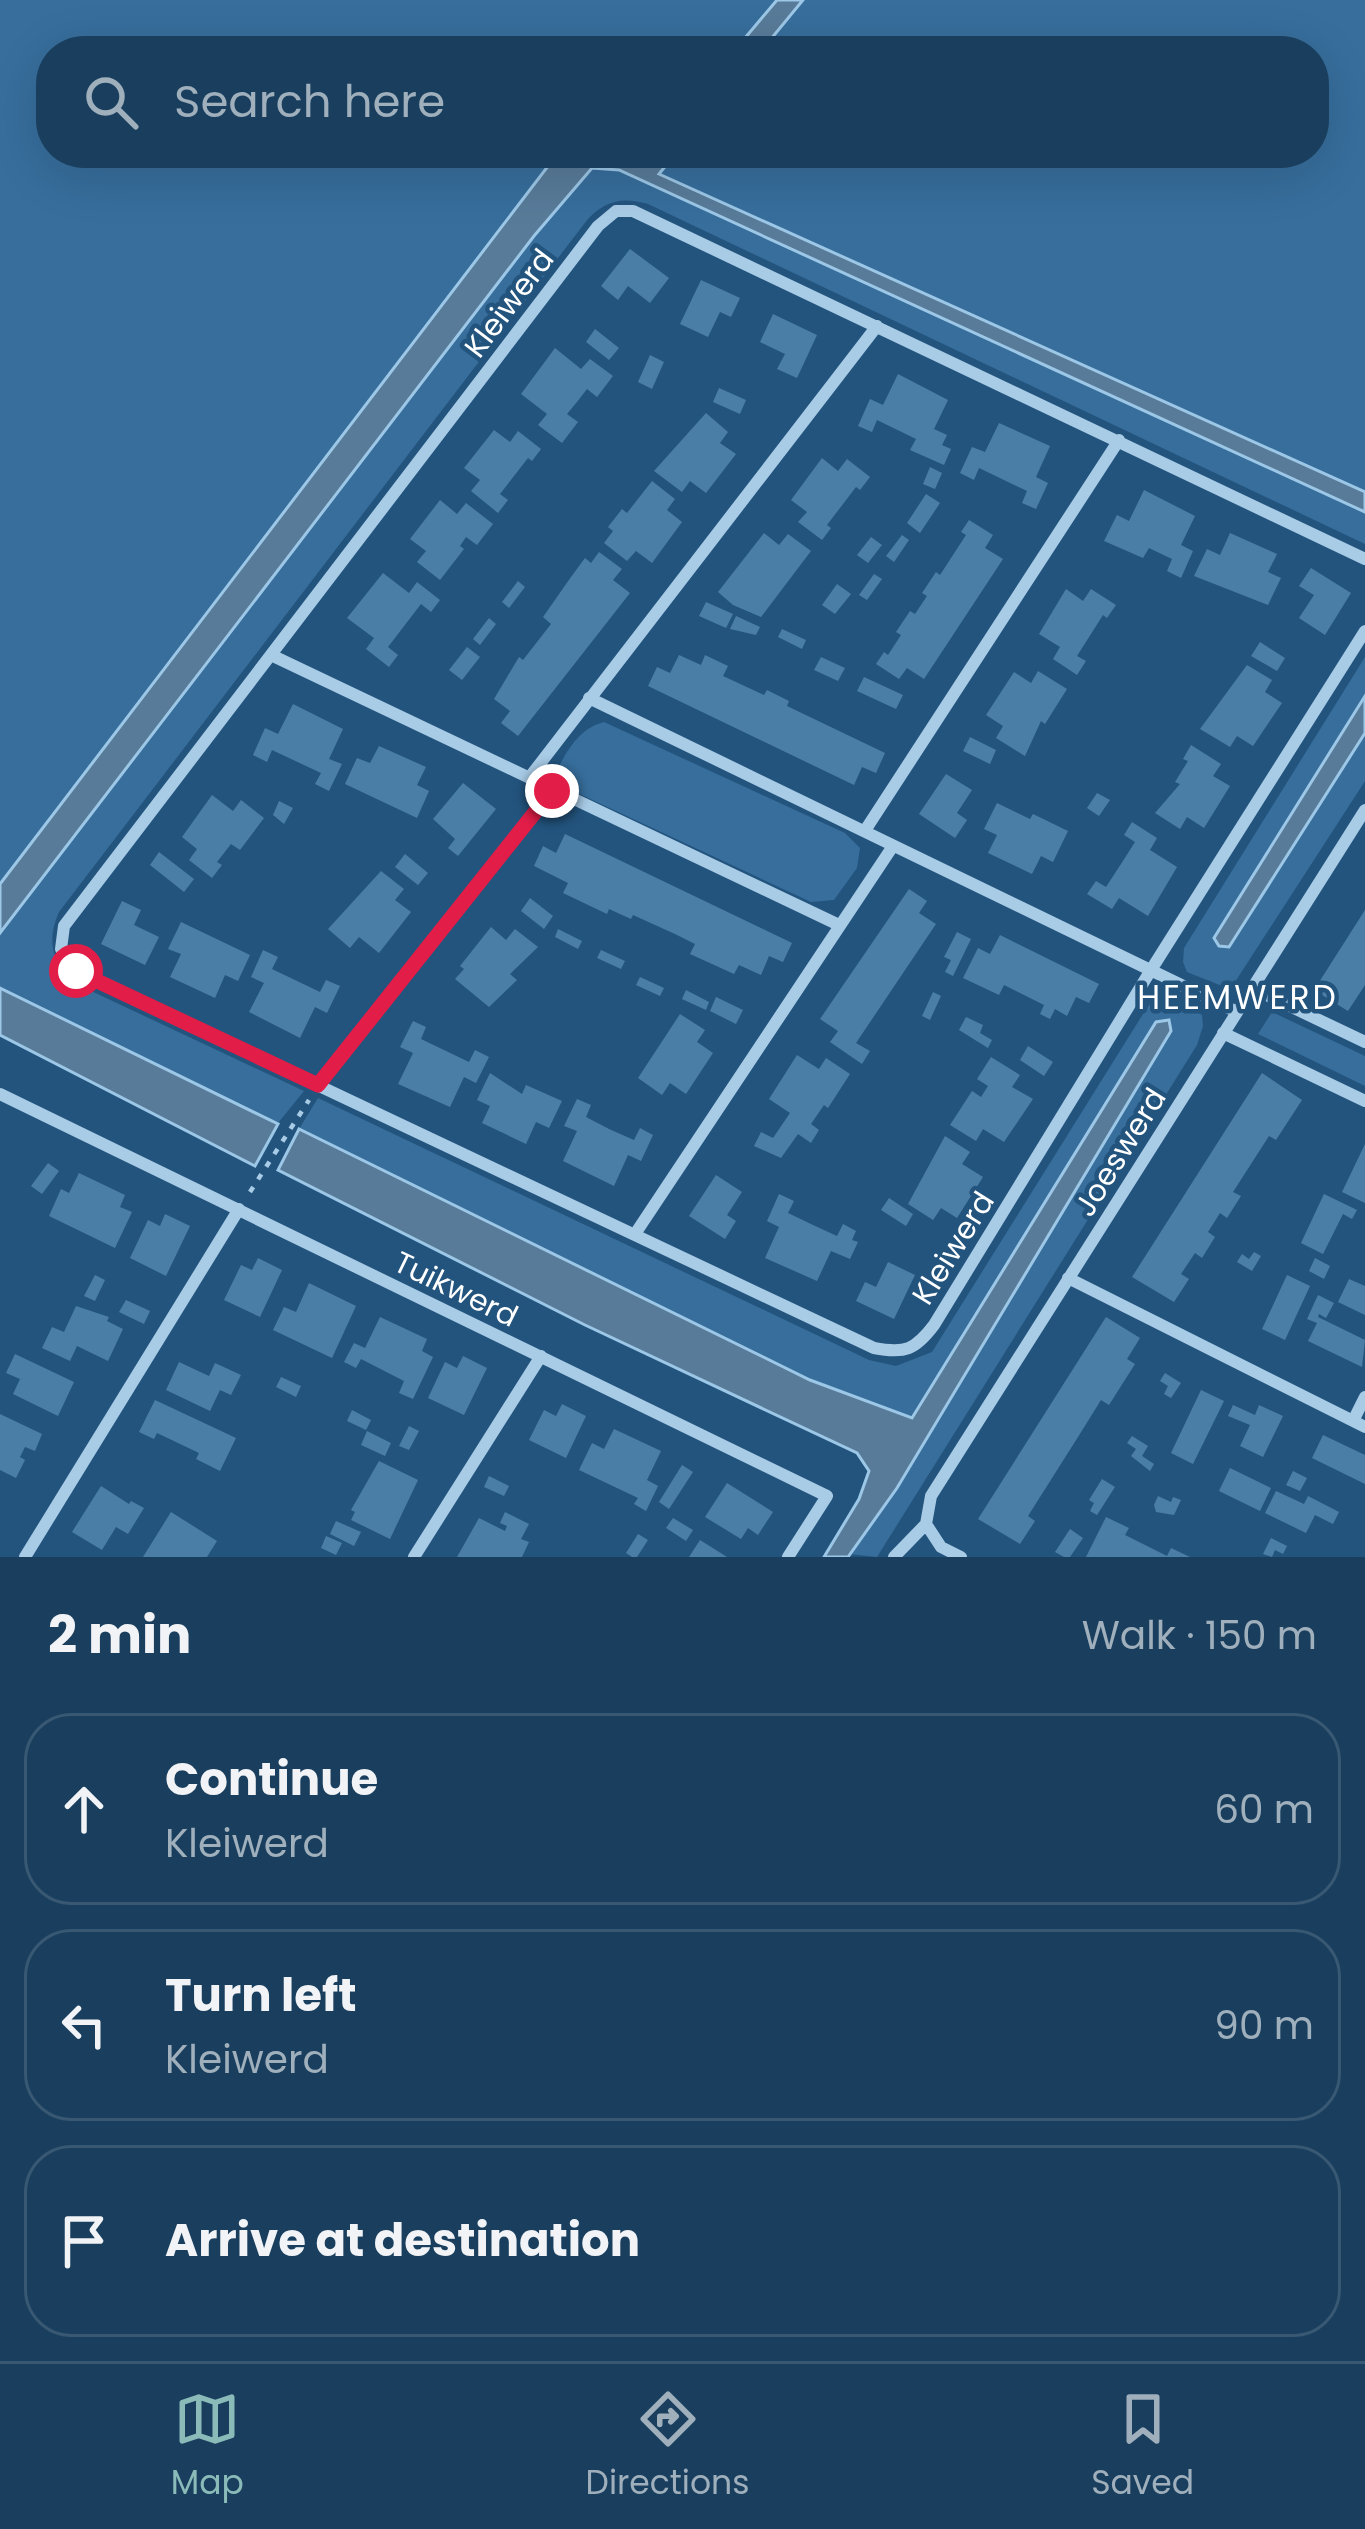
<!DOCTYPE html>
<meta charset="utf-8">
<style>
body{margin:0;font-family:Poppins,sans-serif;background:#274a67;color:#f1f3f6}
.stop{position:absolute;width:36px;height:36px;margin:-27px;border:9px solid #e11d48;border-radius:50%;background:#fff}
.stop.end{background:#e11d48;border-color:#fff;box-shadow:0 3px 12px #0008}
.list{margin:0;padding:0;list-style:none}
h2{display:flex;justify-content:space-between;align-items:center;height:156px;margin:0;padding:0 48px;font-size:51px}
h2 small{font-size:39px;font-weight:400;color:#9fafbc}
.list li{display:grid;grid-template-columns:78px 1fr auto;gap:36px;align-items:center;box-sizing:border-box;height:192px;margin:0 24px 24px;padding:0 24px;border:3px solid #385873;border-radius:48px}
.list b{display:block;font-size:45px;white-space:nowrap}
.list p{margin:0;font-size:39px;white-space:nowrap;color:#9fafbc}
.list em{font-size:39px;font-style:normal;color:#9fafbc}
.icon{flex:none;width:66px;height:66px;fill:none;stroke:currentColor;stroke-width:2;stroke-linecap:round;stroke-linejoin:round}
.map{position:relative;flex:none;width:1365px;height:1557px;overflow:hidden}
.search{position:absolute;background:#1a3f5e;box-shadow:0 12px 48px #0002;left:36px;right:36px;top:36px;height:132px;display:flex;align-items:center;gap:30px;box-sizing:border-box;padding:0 42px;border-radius:48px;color:#9fafbc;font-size:45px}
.sheet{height:804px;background:#1a3f5e}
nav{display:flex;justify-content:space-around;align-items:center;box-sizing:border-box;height:168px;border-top:3px solid #385873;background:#1a3f5e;font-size:33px;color:#9fafbc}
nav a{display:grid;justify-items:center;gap:6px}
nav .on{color:#8bbbb9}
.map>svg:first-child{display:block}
</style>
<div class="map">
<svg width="1365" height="1557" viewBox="0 0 1365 1557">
<rect width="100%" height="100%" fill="#23547e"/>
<path fill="#376e9c" d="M0,0H1365V492L613,153H1314V51H51V153H558L0,884Z
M592,168L618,170L1365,512V544L648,204C621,196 602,201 584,224L59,912C47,939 51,960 72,982L304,1091L278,1123L0,988V933L534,236Z
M1365,657V696L1214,938L1219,946H1229L1365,733V781L1235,982L1222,986L1187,972L1183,962L1184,948Z
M604,722L845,833L860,848L857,868L834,900L811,902L571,790L557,770C568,749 580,728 604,722Z
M1170,997L1202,1015L1203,1026L1197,1045L877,1557L849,1554L897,1488L1170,1031L1169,1020L1156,1022L912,1418L810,1380L299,1129L318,1098L869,1360L896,1366L932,1352L1143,1014L1153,1000Z
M1272,1012L1365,1056V1086L1258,1034Z"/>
<path fill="#587b99" stroke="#9cc7e7" stroke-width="3" d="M777,0H803L761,51H734Z
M558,153H613L639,165L650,153H676L659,174L1365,492V512L619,170L592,168L534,236L0,933V884Z
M1365,696V733L1229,947L1219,946L1214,938Z
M0,988L278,1124L255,1166L0,1035Z
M1169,1020L1171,1031L897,1488L848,1557H824L859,1499L869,1471L857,1453L585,1325L278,1170L299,1129L810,1380L912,1418L1156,1022Z"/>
<path fill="#4b7ea7" d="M630,249L669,278L650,303L628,286L618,300L601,286Z
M701,280L740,298L731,317L720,312L708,337L680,324Z
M773,314L817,335L797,378L777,369L785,354L760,342Z
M595,329L619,348L609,360L586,342Z
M555,348L581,369L590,359L613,376L597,397L587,389L577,402L567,414L578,422L562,443L538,425L547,414L521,394Z
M650,355L664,362L652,389L638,382Z
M898,374L948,400L934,429L947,435L942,445L951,449L944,465L910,450L916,439L877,420L872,432L858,426L870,399L883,405Z
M719,388L746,400L740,414L713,402Z
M706,413L728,432L720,443L736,454L706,493L690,481L682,492L654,471Z
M999,423L1050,446L1036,477L1048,483L1036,509L1022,503L1027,491L979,468L974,480L960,473L972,447L985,452Z
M494,430L510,442L518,431L541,449L532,461L528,458L500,494L508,500L498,513L471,491L480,480L464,468Z
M822,458L838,471L847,459L870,477L860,490L856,487L827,525L831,528L822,540L798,522L807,512L791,500Z
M930,467L942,473L935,489L923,484Z
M652,481L675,499L667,510L682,522L652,563L636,551L627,561L604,543L613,531L608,527L622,509L627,513Z
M1144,490L1195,516L1181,545L1193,551L1181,578L1167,571L1172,559L1149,548L1143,558L1104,541L1117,515L1129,521Z
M926,494L940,503L920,533L907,523Z
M440,500L457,514L466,503L493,524L477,545L466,537L460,546L464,549L440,580L417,562L426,551L410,539Z
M969,520L993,535L985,548L1003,559L924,679L907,668L899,679L876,664L884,652L888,655L901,635L896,632L910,611L915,614L927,596L922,593L936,572L940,575L966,535L961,532Z
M764,533L779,545L788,534L811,551L761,617L733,605L718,592Z
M1230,533L1277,554L1268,572L1281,578L1268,605L1194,576L1207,549L1220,555Z
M902,535L909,540L894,562L886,556Z
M871,537L882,545L868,563L857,555Z
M599,552L622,569L613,580L630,593L518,736L501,723L510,711L494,699L519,657L523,660L551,624L543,617L571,577L585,558L591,563Z
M1311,568L1351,593L1325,635L1299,618L1314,595L1299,586Z
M383,573L409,593L417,582L440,600L431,612L421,604L388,647L398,655L389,667L366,649L374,638L347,618Z
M874,574L882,579L867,600L859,595Z
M518,581L525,587L509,608L502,602Z
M837,584L851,594L835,614L822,605Z
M1066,589L1083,601L1091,589L1116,605L1107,618L1103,615L1077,656L1086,661L1077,675L1053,659L1060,647L1039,634Z
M706,602L733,614L726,628L699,616Z
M736,616L760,627L756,635L730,629Z
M489,618L496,624L480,645L473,639Z
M782,629L806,640L802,649L778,637Z
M1260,642L1285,658L1277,671L1251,656Z
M467,647L480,657L462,680L449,670Z
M679,655L701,665L705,655L728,666L723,676L764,695L767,690L789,701L787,706L885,753L876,773L862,767L854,785L648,686L657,667L670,673Z
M821,657L845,668L838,681L814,670Z
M1247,665L1272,680L1265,692L1282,703L1253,746L1237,736L1230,747L1200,729Z
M1038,671L1067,689L1045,724L1041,721L1025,756L996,738L1003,726L986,715L1014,672L1031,683Z
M864,677L903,695L896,709L857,691Z
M293,704L343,729L329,759L342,764L329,791L315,784L321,773L272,750L267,762L253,755L265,728L278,734Z
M970,737L996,750L990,764L963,751Z
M1191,745L1221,764L1213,776L1230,786L1204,828L1187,817L1180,829L1155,813L1180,784L1175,782L1188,761L1183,759Z
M379,746L426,767L417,785L429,791L417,818L345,784L357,758L370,763Z
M946,774L972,790L957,813L967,820L955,838L919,814Z
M463,783L496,809L458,856L448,848L455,839L433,819Z
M1097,793L1110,800L1099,816L1087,808Z
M212,795L233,811L241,800L264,818L240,850L231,844L217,862L222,865L212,878L189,860L197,849L182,837Z
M279,801L293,808L284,824L273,815Z
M997,803L1030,819L1033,814L1068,831L1053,862L1041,856L1032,874L988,853L997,835L984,829Z
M1132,822L1157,838L1150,850L1177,867L1148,916L1119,898L1112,909L1087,894L1096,881L1106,887L1121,864L1135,842L1124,835Z
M565,834L792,943L783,962L769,956L761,975L739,965L734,974L690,954L695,944L675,934L633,915L631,919L609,909L607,914L563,893L568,883L534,866L543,846L556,853Z
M159,852L194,879L184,892L150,865Z
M405,854L428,873L418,885L395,867Z
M381,871L404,889L395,900L411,912L379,953L359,937L350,948L328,929Z
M909,889L927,901L919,913L936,924L856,1043L870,1051L862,1064L830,1042L838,1031L820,1019Z
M530,898L553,916L544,929L521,911Z
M122,901L141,910L134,925L159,937L145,965L101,944Z
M1365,910V985L1348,1011L1314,990Z
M181,922L250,955L238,981L225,975L215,998L170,977L181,954L168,949Z
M491,927L506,940L515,929L538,947L510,974L517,980L489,1007L455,979L464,969L460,966Z
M558,929L582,941L578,949L555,937Z
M957,932L971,939L953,976L945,972L951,960L944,957Z
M1000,935L1099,984L1089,1003L1076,997L1067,1016L1055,1009L1050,1019L1040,1014L1044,1005L1004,985L999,995L963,978L978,948L990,954Z
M263,950L278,957L272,969L320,992L326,980L340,986L327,1013L315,1007L300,1038L249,1012L264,983L251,977Z
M601,950L625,961L621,969L597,958Z
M640,977L664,988L660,996L636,985Z
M686,990L709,1002L706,1010L682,999Z
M933,992L941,996L930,1020L922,1016Z
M716,997L743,1010L736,1024L710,1011Z
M680,1014L705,1030L697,1042L713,1053L686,1094L670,1083L662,1095L638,1078Z
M966,1017L983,1025L980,1033L992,1040L988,1048L959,1030Z
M413,1021L426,1027L421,1039L469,1062L475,1050L489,1057L476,1083L464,1077L450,1107L398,1084L413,1053L400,1047Z
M1028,1046L1053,1062L1044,1076L1020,1060Z
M797,1055L819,1069L826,1058L850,1074L828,1108L824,1105L811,1124L819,1130L811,1143L798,1134L781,1158L754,1146L761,1132L773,1138L790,1113L769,1099Z
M991,1057L1020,1075L1012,1087L1033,1099L1004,1142L983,1129L976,1141L950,1125L972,1091L981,1097L988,1086L977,1079Z
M490,1073L522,1094L526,1085L562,1101L549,1128L536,1122L526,1144L482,1123L490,1106L477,1100Z
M1262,1073L1302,1100L1276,1140L1269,1136L1233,1192L1241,1196L1227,1218L1220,1213L1208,1232L1215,1237L1202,1258L1195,1253L1181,1274L1189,1279L1174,1302L1132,1277Z
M577,1099L591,1105L586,1117L609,1129L634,1140L640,1128L653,1135L641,1161L628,1155L614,1186L563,1161L577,1131L564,1126Z
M945,1136L970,1152L962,1164L983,1177L957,1218L941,1208L933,1220L908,1204Z
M1365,1144V1203L1342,1192Z
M48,1163L59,1171L42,1194L31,1186Z
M79,1173L125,1195L120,1207L132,1212L115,1248L49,1216L61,1189L69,1193Z
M716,1175L742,1192L727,1215L736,1221L725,1239L689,1216Z
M779,1194L794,1201L788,1213L813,1225L837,1236L843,1224L856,1231L852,1240L858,1242L850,1259L831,1251L817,1281L765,1258L779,1227L767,1221Z
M1324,1194L1357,1210L1352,1219L1343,1214L1323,1254L1301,1243Z
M889,1198L913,1214L906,1226L881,1210Z
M165,1214L190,1226L166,1276L130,1258L148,1220L160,1226Z
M1254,1252L1261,1256L1252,1271L1237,1262L1242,1254L1249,1259Z
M258,1258L282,1270L260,1317L224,1300L241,1265L252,1270Z
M1315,1258L1330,1266L1324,1279L1309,1271Z
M888,1262L915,1275L894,1319L856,1301L865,1282L876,1287Z
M95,1275L105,1280L95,1301L84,1296Z
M1287,1275L1310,1286L1285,1340L1262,1329Z
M1349,1279L1365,1286V1315L1338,1302Z
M309,1283L356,1306L332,1358L273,1330L284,1307L296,1312Z
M1318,1295L1334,1303L1326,1318L1319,1314L1318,1317L1365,1340L1362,1367L1308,1341L1317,1323L1307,1319Z
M126,1300L150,1311L144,1324L119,1312Z
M76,1306L109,1317L107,1321L123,1329L108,1361L77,1346L70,1361L42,1348L52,1327L64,1332Z
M380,1317L427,1339L422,1351L433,1357L413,1399L399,1393L404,1381L361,1359L356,1368L344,1362L354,1343L365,1348Z
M1106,1317L1140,1338L1127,1359L1135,1364L1109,1405L1101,1400L1078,1437L1028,1516L1035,1521L1020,1544L978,1519Z
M15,1354L74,1382L58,1416L13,1394L20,1379L6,1373Z
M463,1356L487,1368L464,1415L428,1398L445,1362L457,1368Z
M179,1362L209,1376L215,1363L241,1375L231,1395L220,1390L210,1411L166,1390Z
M1165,1373L1181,1383L1171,1398L1164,1394L1168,1386L1160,1381Z
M281,1377L301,1386L296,1397L276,1387Z
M1201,1390L1224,1401L1193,1464L1171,1453Z
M155,1400L236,1438L220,1471L196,1459L199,1453L157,1433L154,1439L139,1432Z
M562,1404L586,1416L566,1458L529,1440L544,1410L556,1416Z
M1233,1405L1255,1415L1259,1405L1283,1416L1263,1457L1240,1446L1250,1425L1228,1416Z
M352,1410L371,1420L366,1430L347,1421Z
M0,1414L42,1434L35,1451L25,1447L20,1457L25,1460L16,1478L0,1470Z
M409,1426L419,1431L409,1450L399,1446Z
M614,1429L661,1451L647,1480L658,1486L646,1511L634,1504L638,1498L579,1470L592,1443L604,1449Z
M367,1431L391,1443L385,1456L361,1445Z
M1323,1435L1365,1455V1484L1312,1458Z
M1132,1436L1148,1446L1142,1456L1154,1464L1150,1471L1131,1456L1136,1449L1127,1443Z
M379,1461L418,1480L390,1539L351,1520L355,1512L351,1510Z
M682,1465L693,1472L669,1509L659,1502Z
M1230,1468L1271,1488L1260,1511L1219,1491Z
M1293,1471L1307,1478L1300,1491L1286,1485Z
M489,1476L509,1486L504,1496L484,1487Z
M1102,1479L1115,1487L1097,1515L1090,1511L1094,1503L1089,1500Z
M727,1483L773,1512L758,1535L748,1528L741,1539L705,1517Z
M101,1486L129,1504L131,1501L144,1508L128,1534L116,1527L102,1550L72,1532Z
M1276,1491L1304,1504L1308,1496L1339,1512L1333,1524L1315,1515L1306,1533L1265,1513Z
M1158,1496L1171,1502L1173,1497L1181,1500L1174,1515L1156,1512L1154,1505Z
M171,1512L217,1541L207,1557H143Z
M505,1512L529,1524L521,1539L529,1542L522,1557H457L479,1518L505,1531L507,1526L500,1523Z
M1106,1517L1129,1528L1125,1535L1167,1556L1171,1548L1190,1557H1086Z
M673,1518L693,1530L686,1541L666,1528Z
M336,1521L361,1532L354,1546L330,1534Z
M1070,1529L1083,1538L1070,1557H1064L1055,1552Z
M638,1534L648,1540L637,1557H632L626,1553Z
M326,1536L342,1543L336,1555L321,1548Z
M1271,1538L1287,1546L1283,1554L1275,1550L1272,1557L1263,1554Z
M700,1540L727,1557H689Z"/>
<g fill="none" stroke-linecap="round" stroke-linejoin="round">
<path stroke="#a8cbe6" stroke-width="4.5" stroke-dasharray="6 9" stroke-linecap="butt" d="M250,1192L309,1100"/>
<path stroke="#a8cbe6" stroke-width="12" d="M1365,559L633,211H616L598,226L64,926L61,949L76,971L874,1348C905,1354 915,1350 934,1325L1151,970L1365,631
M271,655L839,925
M589,698L1237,1012
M529,778L877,326
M866,829L1119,440
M1252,988L1365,1042
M1223,1033L1365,1101
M318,1085L552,791
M0,1094L827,1496L788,1557
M635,1234L893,846
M1068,1278L1365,1427
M1353,1421L1365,1397
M25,1557L239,1209
M414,1557L541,1356
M894,1557L926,1524
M961,1557L941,1547L926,1524L931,1496L1365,810"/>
</g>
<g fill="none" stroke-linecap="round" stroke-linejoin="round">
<path stroke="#e11d48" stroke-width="15" d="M76,971L318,1085L552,791"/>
</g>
<g text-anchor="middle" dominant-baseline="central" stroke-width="9" stroke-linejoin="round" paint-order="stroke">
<g font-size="30" fill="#fff" stroke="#23547e">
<text transform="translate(509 303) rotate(-53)">Kleiwerd</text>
<text transform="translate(1120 1152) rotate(-58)">Joeswerd</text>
<text transform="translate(953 1248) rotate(-58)">Kleiwerd</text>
<text transform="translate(456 1289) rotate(26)">Tuikwerd</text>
</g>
<g font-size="33" letter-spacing="3" fill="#fff" stroke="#23547e">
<text x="1238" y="997">HEEMWERD</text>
</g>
</g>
</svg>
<div class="stop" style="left:76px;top:971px"></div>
<div class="stop end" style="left:552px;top:791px"></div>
<div class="search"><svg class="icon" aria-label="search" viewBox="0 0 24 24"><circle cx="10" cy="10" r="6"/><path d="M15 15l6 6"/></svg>Search here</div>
</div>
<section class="sheet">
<h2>2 min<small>Walk · 150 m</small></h2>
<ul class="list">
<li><svg class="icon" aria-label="ahead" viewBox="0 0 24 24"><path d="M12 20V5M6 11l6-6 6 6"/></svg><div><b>Continue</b><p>Kleiwerd</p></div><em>60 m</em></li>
<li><svg class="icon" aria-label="left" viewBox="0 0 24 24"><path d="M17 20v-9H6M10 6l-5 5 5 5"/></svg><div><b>Turn left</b><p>Kleiwerd</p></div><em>90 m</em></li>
<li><svg class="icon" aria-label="arrive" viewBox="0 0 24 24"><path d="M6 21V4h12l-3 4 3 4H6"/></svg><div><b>Arrive at destination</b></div></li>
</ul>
</section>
<nav>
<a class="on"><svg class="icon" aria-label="map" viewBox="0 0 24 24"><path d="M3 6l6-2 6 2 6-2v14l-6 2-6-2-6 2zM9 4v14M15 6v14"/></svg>Map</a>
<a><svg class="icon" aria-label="directions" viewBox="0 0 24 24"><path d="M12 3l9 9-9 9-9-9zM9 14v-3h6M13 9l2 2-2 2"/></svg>Directions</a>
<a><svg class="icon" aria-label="saved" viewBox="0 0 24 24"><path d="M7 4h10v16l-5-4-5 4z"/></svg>Saved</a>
</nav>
